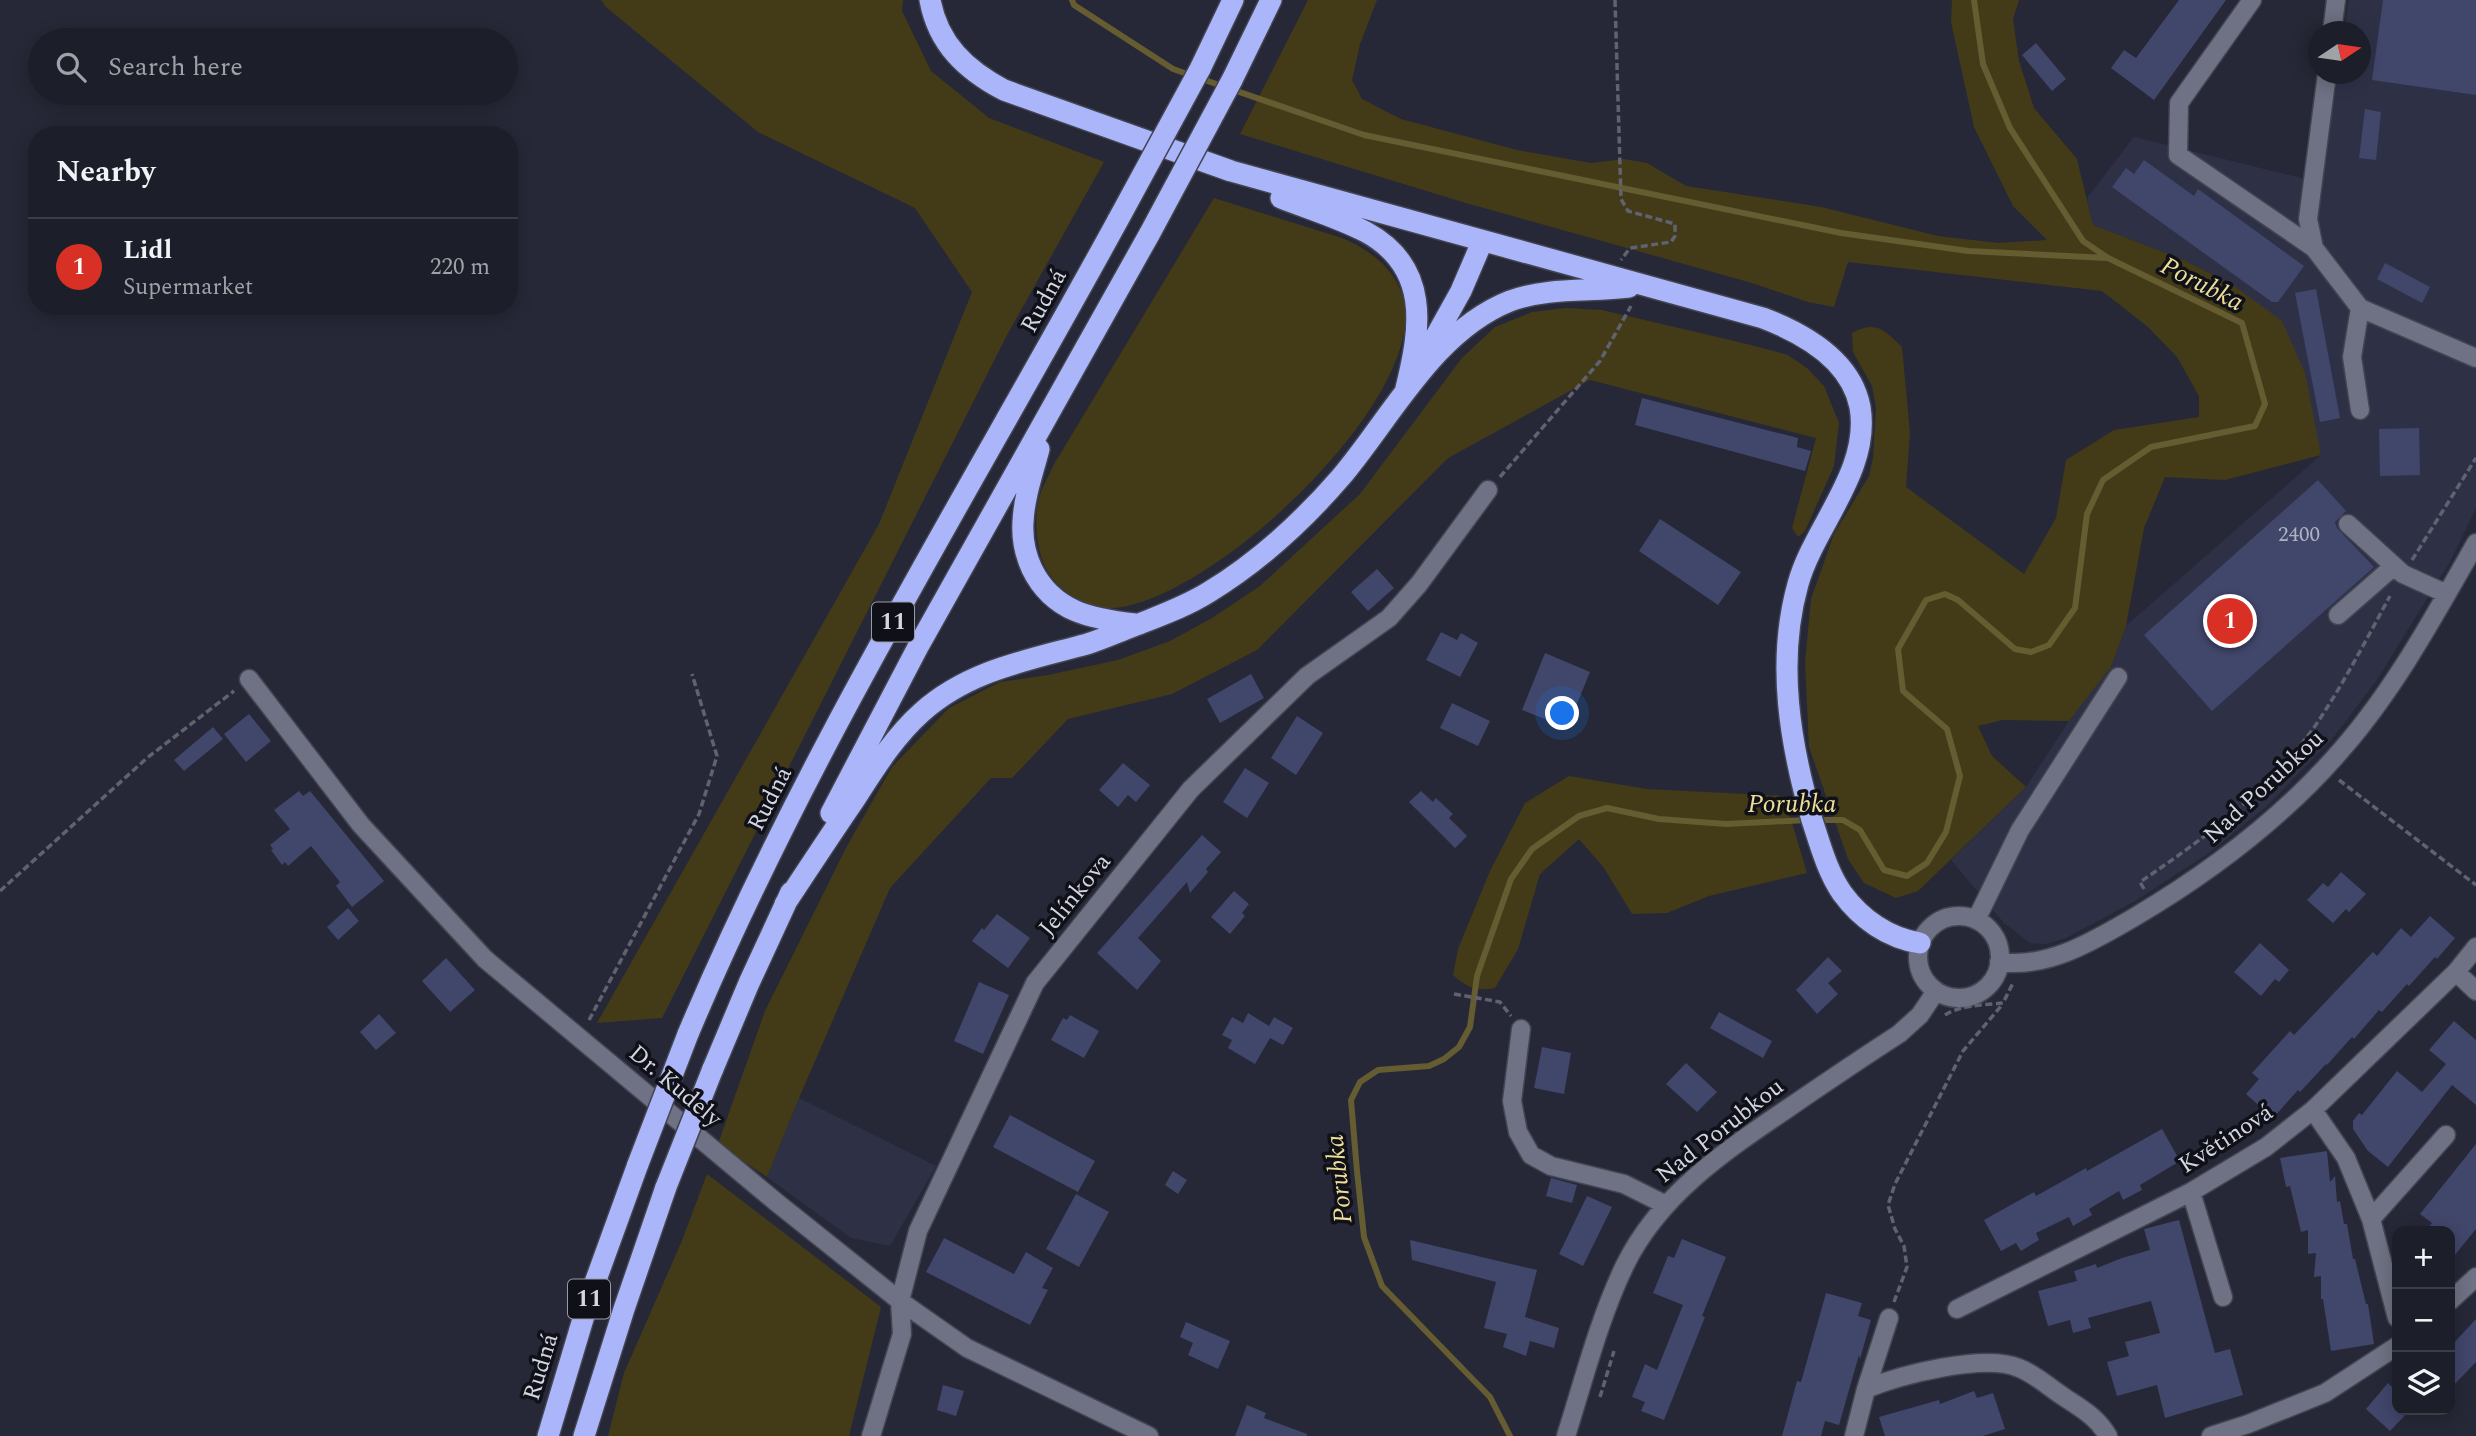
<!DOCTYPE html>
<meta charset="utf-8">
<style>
body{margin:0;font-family:Spectral,serif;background:#252731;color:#f1f3f6}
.controls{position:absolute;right:21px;bottom:21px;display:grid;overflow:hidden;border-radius:14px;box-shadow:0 4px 18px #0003}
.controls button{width:63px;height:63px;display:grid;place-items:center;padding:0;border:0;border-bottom:2px solid #3a3c46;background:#1c1e29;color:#f1f3f6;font:35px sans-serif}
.compass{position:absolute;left:2308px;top:21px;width:63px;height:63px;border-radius:50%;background:#1c1e29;box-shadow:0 4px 18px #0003;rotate:77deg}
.you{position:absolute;left:1563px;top:714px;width:24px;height:24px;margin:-18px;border:5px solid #fff;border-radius:50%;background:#1a73e8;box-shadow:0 0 0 10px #1a73e833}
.badge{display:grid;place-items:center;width:46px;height:46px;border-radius:50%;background:#d93025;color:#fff;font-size:23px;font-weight:700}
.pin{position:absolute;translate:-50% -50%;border:4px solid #fff;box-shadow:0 2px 7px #0006}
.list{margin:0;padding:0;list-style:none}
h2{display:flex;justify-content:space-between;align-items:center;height:91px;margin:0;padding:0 28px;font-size:30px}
h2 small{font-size:23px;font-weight:400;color:#a0a2a8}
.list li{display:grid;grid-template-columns:46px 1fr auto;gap:21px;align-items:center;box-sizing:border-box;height:98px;padding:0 28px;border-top:2px solid #3a3c46}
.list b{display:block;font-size:26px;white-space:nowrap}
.list p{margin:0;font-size:23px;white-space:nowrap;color:#a0a2a8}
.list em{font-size:23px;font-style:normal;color:#a0a2a8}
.icon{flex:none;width:38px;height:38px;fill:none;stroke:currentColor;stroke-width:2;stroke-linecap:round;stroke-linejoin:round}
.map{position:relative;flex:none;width:2476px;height:1436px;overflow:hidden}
.search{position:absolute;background:#1c1e29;box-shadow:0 4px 18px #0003;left:28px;top:28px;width:490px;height:77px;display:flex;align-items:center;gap:18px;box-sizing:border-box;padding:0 24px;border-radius:38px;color:#a0a2a8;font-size:26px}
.panel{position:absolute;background:#1c1e29;box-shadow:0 4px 18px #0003;left:28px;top:126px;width:490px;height:189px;border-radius:28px}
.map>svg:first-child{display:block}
</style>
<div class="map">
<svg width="2476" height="1436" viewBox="0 0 2476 1436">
<rect width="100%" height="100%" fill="#262837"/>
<path fill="#2e3146" d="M2349,0H2476V508L2451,560L2376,681L2333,738L2266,807L2206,855L2135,901L2066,938L2046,944L2030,943L2004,923L1951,860L2026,787L2069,721L2111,667L2126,626L2321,455L2233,285L2184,260L2093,225L2087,198L2134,137L2322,183L2338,74H2360V32L2344,31Z
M799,1098L936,1166L890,1246L851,1238L767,1177Z"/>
<path fill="#433b17" d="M601,0H903L902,11L931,71L989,118L1104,162L1007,335L662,1018L597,1023L879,524L972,292L915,208L758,132L606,7Z
M1308,0H1377L1360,44L1352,80L1362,99L1401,119L1517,150L1591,163L1624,159L1647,163L1686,186L1821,207L1938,236L1998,243L2047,240L2013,206L1974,127L1951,22L1952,0H2019L2013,19L2019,61L2034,108L2077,159L2093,225L2184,260L2233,285L2282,321L2305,373L2321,455L2225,480L2165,477L2144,528L2126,626L2111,667L2069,721L2003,720L1978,726L1992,756L2026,787L1918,891L1896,898L1864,883L1848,859L1809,747L1805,662L1811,599L1834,534L1869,476L1873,458L1876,408L1872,386L1853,352L1852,333C1877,320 1884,330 1902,347L1910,433L1906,487L2024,574L2056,518L2066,460L2114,430L2199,417V396L2177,357L2148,327L2102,291L1848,262L1834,307L1808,302L1752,283L1466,203L1240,134Z
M1214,198L1342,238C1368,249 1392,266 1402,294C1436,395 1205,608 1109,608C1086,608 1060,592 1048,572C1036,552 1033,518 1040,495C1043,485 1049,476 1053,466Z
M1565,308L1602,310L1747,344L1788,355L1808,369L1824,386L1839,423L1834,466L1805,531L1798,537L1792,528L1816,438L1590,380L1448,458L1257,650L1172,694L1068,719L1012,778H991L890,888L799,1098L767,1177L718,1144L765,1011L847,846L892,767L949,708L1000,682L1048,675L1118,660L1170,641L1212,618L1260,586L1360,494L1462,358L1495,327L1532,312Z
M1569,776L1647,789L1784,796L1807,873L1709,896L1667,913L1632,914L1604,868L1579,839L1540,874L1518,949L1495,988C1477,991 1467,988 1453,975L1458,949L1490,871L1525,803Z
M707,1174L881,1307L849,1436H608L624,1373L681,1243Z"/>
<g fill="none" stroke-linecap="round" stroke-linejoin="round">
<path stroke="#655c32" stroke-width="6" d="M1072,0L1074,5L1173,69L1364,135L1841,233L1968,251L2107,258
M1818,820H1843L1860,830L1884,870L1907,876L1927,863L1946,832L1960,776L1947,729L1903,691L1898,649L1926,600L1945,594L1958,600L2015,649L2031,652L2049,645L2075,608L2087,514L2103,480L2151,447L2255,426L2265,404L2242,323L2108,258L2083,241L2010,128L1983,64L1974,0
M1510,1436L1490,1397L1382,1286L1364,1237L1357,1171L1351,1100L1360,1082L1378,1070L1429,1066L1444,1059L1459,1047L1470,1027L1477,976L1511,879L1532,849L1579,816L1607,808L1659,819L1726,824L1807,820"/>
</g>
<path fill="#41466b" d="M2179,0H2226L2154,100L2111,68L2124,50L2136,58Z
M2383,0H2476V95L2372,80Z
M2036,43L2066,79L2052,91L2022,55Z
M2365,109L2381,112L2376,160L2359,158Z
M2144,160L2194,196L2198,189L2304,266L2278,302H2272L2112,187L2126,168L2134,174Z
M2385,263L2430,287L2422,303L2377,279Z
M2316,289L2340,418L2320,422L2295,293Z
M1642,398L1798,438L1797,447L1811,451L1805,471L1635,425Z
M2419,428L2420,475L2380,476L2379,429Z
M2318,480L2346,511L2335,522L2337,528L2374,567L2212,711L2144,635Z
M1660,519L1741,572L1718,605L1639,551Z
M1377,569L1394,588L1368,611L1351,592Z
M1441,632L1457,640L1461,633L1478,643L1460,677L1426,660Z
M1545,653L1590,672L1567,728L1522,710Z
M1251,674L1264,698L1220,723L1207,699Z
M1452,703L1490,721L1478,746L1440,728Z
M249,714L271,741L246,762L224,734Z
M1297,716L1323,733L1296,775L1271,758Z
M213,727L223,739L184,771L174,760Z
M1123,763L1150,785L1136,802L1128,795L1118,807L1099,790Z
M1245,768L1269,783L1247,818L1223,802Z
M299,791L303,796L310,791L384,881L352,907L336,886L340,882L311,846L288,866L285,862L282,865L271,850L273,849L270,845L290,829L274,810Z
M1421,791L1433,802L1436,798L1453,814L1449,818L1467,836L1455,848L1409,802Z
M1202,835L1221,852L1206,869L1208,872L1190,893L1187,882L1138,938L1161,961L1137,990L1097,953Z
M2341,872L2366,894L2349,912L2346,909L2333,923L2307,900L2323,883L2328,887Z
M1234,891L1249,904L1242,913L1245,916L1230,934L1211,917Z
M348,908L359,921L338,940L327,927Z
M997,914L1030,938L1008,968L972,941L982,928L984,930Z
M2430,916L2455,938L2437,959L2435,957L2409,986L2407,984L2382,1012L2379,1010L2354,1039L2352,1037L2327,1065L2326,1064L2300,1092L2298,1090L2273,1118L2246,1094L2259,1079L2252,1073L2290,1031L2294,1035L2373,952L2377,956L2401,928L2411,937Z
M2260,943L2289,970L2279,982L2275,979L2261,996L2234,972Z
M1828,957L1842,971L1828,983L1838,994L1817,1014L1796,990Z
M446,958L475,990L450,1012L422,981Z
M979,982L1009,995L983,1054L954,1041Z
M1719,1012L1772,1041L1763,1058L1710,1028Z
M1248,1013L1269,1026L1274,1017L1293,1028L1283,1045L1270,1038L1255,1064L1228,1048L1232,1040L1222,1035L1232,1017L1243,1023Z
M379,1014L396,1033L376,1050L360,1032Z
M1070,1015L1099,1031L1084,1058L1051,1040L1063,1018L1067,1020Z
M2454,1021L2476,1040V1105L2452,1085L2388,1167L2368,1151L2353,1129V1121L2359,1113L2362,1115L2397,1071L2422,1092L2446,1064L2429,1050Z
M1542,1047L1571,1053L1564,1094L1534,1088Z
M1686,1063L1717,1092L1697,1112L1666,1084Z
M1010,1115L1095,1161L1078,1192L993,1147Z
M2162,1129L2180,1161L2140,1185L2142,1190L2123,1200L2119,1191L2089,1209L2092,1215L2073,1226L2069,1217L2036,1233L2039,1240L2021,1251L2016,1243L2001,1251L1984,1220L2034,1192L2036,1196L2086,1168L2087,1171Z
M2476,1144V1229L2450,1261V1231H2425L2432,1223L2420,1214Z
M2327,1151L2330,1182L2335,1176L2337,1202L2340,1201L2344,1224H2347L2353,1259H2355L2366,1304H2368L2374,1344L2331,1351L2323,1299H2321V1276L2314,1277L2316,1253L2308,1254V1230L2301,1232L2290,1186L2286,1187L2280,1158Z
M1173,1171L1187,1180L1178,1194L1165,1185Z
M1551,1178L1577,1185L1572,1203L1546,1196Z
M1076,1194L1109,1212L1079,1267L1046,1249Z
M1587,1196L1612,1207L1583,1266L1559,1254Z
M2179,1220L2215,1353L2230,1349L2243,1395L2165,1418L2157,1385L2117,1396L2107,1362L2129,1356L2125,1342L2160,1333L2151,1301L2088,1318L2091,1328L2073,1333L2070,1320L2048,1326L2038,1291L2077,1281L2074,1271L2096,1264L2097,1268L2122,1258L2150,1250L2144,1229Z
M944,1238L1014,1274L1026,1252L1053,1268L1042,1288L1048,1290L1030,1325L926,1272Z
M1682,1239L1726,1257L1702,1316L1705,1317L1664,1420L1641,1411L1645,1402L1632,1397L1645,1364L1657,1370L1683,1305L1653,1293L1668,1256L1674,1258Z
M1410,1240L1537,1270L1525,1317L1559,1328L1554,1348L1530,1341L1526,1356L1503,1347L1507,1334L1484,1328L1496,1282L1412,1260Z
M1826,1293L1862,1303L1858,1316L1871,1320L1860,1359L1859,1355L1839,1425L1825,1421L1821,1436H1782L1797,1381L1801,1382Z
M2476,1319V1362L2450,1389V1347Z
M1186,1322L1230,1341L1218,1369L1188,1355L1193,1343L1180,1337Z
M2388,1383L2397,1392V1410H2410L2390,1431L2366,1409Z
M943,1385L964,1391L956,1416L937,1410Z
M1974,1391L1977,1398L1993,1393L2005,1429L1983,1436H1885L1879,1417L1939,1400L1940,1404Z
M1247,1405L1266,1413L1264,1418L1307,1434V1436H1235Z"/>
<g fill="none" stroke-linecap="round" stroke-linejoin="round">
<g stroke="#424450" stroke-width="21">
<path id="minor" d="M2252,0L2179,103L2178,155L2314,248L2360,308L2476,358
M2332,32L2336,0
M2314,248L2308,219L2327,74
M2360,308L2352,357L2360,410
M2348,524L2403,574L2447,594
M2338,615L2394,566
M249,679L361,825L485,959L776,1202L900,1301L967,1348L1149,1436
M1918 957a41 41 0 1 1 82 0a41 41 0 1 1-82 0Z
M1976,920L2020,830L2118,677
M1999,962C2048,969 2093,941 2133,918C2211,872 2284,817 2343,748C2396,687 2436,613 2476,543
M2456,972L2476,991
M1521,1029L1512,1101L1518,1132L1531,1155L1551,1166L1624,1184L1666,1205
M2313,1110L2346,1158L2371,1219L2397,1318
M2191,1192L2223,1297
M2371,1219L2446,1135
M2450,1301L2476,1277
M1957,1309L2191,1192L2266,1147L2313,1110L2456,972L2476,947
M1866,1389L1889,1318
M871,1436L902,1334L900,1301L918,1231L1035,983L1191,789L1307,676L1389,618L1419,584L1488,490
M1566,1436C1584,1379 1599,1319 1625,1265C1659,1196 1722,1153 1784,1111C1822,1085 1860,1059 1899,1034L1920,1015L1936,991
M1854,1436L1866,1389C1900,1375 1984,1353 2019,1368C2035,1374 2050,1388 2064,1397C2082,1409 2097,1417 2108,1436
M2211,1436L2248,1424L2325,1393L2397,1346"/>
</g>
<g stroke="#424450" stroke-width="24">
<path id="highway" d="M930,0C938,44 966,70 1004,90L1231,171L1763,318C1805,334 1851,360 1860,407C1871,471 1814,526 1798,584C1776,662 1790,744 1812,820C1820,844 1827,871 1842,893C1861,919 1888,938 1920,943
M1200,69L1233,0
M1232,80L1271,0
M1281,198C1309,209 1339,218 1366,232C1430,267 1421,328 1406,388
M1422,361L1461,291L1482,242
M1039,449C1033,472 1024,497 1023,522C1022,538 1025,554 1032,569C1053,612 1092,619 1135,624
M831,813L919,645L1150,233
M785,904C808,869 831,834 855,799C875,768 894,737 922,712C969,670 1029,660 1087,644C1103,639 1118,632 1134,626C1159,616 1185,607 1209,592C1258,562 1303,521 1341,477C1391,418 1434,331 1510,301C1548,287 1590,292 1629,287
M688,1034C807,751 971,489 1118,220
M712,1071L749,983L791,892
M548,1436L589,1299L638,1164
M584,1436L624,1309L666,1187"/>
</g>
<path stroke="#606270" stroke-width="3.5" stroke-dasharray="7 3.5" stroke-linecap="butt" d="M1615,0L1621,199L1628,211L1675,224V236L1671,242L1630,248L1621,260
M1500,477L1600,361L1631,306
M2412,560L2476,458
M2339,780L2476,885
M2144,889L2140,882C2205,838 2269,791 2315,726C2343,685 2366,640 2390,596
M0,891L147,758L234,691
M1454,994L1500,1002L1511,1016
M1945,1015C1960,1005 1984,1005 2003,1003L2013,983
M589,1020L699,814L717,756L692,674
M1894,1302L1907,1267L1904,1246L1895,1229L1888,1205L1895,1184L1963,1051L2002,1005
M1600,1397L1614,1351"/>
<use href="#minor" stroke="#6e7284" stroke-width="18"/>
<use href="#highway" stroke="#abb6fa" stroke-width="21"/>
<g stroke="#424450" stroke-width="24" stroke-linecap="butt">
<path id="highway-bridge" d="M1118,220L1200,69
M1150,233L1232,80
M638,1164L688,1034
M666,1187L712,1071"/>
</g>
<use href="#highway-bridge" stroke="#abb6fa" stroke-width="21"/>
</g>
<g text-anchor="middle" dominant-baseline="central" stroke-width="7" stroke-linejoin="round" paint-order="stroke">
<g font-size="21" fill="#aeb2c3">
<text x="2299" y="535">2400</text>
</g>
<g fill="#101118" stroke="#989ba4" stroke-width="2">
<rect x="872" y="602.5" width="42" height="39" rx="5"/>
<rect x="568" y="1279.5" width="42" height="39" rx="5"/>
</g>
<g font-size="23" font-weight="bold" fill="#d3d6e0">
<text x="893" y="622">11</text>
<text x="589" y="1299">11</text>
</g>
<g font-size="24" fill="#d3d6e0" stroke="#101118">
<text transform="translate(1044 301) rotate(-61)">Rudná</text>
<text transform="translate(2264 787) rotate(-43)">Nad Porubkou</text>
<text transform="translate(770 799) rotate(-63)">Rudná</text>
<text transform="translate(1075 895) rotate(-51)">Jelínkova</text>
<text transform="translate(675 1086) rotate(40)">Dr. Kudely</text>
<text transform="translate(1720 1131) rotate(-38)">Nad Porubkou</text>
<text transform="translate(2226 1139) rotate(-33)">Květinová</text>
<text transform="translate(541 1367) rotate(-73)">Rudná</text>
</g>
<g font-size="26" font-style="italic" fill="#eddd96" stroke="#101118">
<text transform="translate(2202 284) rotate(27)">Porubka</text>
<text x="1792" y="804">Porubka</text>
<text transform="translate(1339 1179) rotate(-96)">Porubka</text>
</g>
</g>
</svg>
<div class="controls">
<button>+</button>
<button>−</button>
<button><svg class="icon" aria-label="layers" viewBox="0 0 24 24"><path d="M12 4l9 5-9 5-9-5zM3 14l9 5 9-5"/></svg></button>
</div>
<svg class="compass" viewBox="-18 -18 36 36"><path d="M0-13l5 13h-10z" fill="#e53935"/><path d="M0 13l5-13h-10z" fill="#a0a2a8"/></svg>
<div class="you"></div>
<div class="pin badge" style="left:2230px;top:621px">1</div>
<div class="search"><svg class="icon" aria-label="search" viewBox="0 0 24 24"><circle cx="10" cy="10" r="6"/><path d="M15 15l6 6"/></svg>Search here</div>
<section class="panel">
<h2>Nearby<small></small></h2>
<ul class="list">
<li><span class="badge">1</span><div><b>Lidl</b><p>Supermarket</p></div><em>220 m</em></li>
</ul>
</section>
</div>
